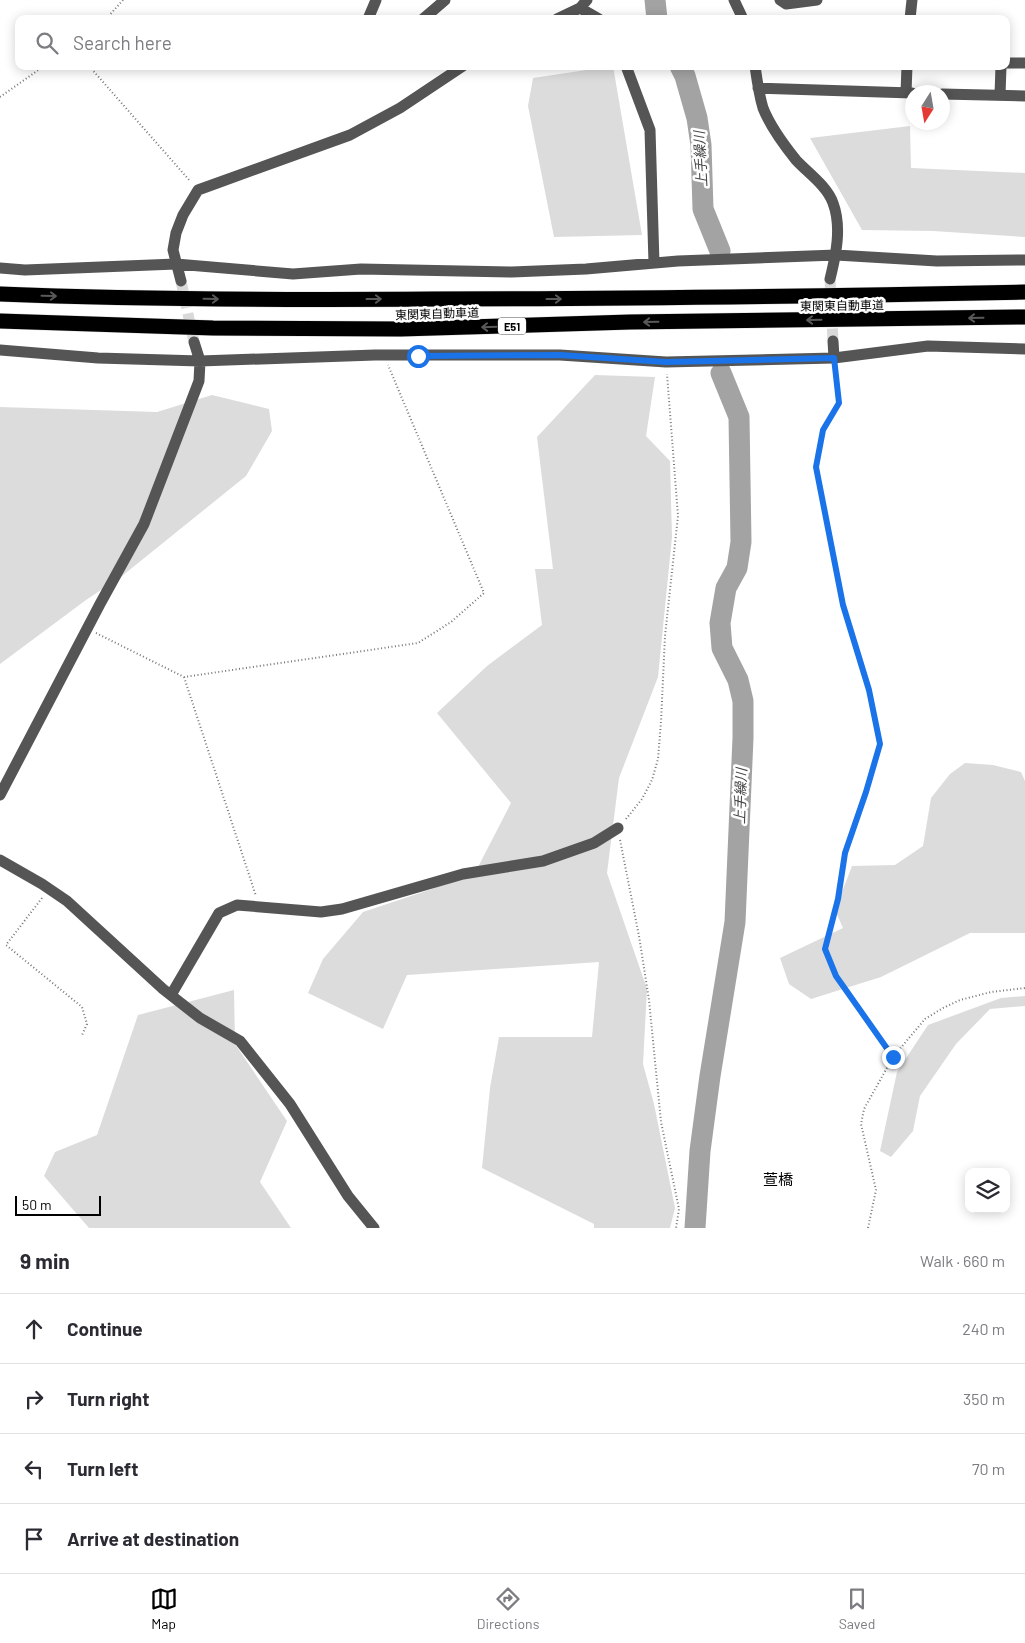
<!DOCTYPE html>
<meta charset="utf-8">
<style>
body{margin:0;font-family:Barlow,"Noto Sans JP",sans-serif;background:#f7f7f7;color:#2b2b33}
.controls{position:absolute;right:15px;bottom:15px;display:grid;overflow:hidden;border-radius:10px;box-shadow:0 2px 12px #0003}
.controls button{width:45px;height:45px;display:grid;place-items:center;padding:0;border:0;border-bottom:1px solid #e1e1e2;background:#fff;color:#2b2b33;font:25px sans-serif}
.compass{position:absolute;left:905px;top:85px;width:45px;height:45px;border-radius:50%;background:#fff;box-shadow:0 2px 12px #0003;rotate:191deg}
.scale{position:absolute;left:15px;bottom:12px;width:86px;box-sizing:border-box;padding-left:5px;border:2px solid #000;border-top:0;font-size:14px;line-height:18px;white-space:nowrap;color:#000;-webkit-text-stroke:4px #fff;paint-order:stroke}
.stop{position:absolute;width:15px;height:15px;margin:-11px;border:4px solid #1a73e8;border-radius:50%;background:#fff}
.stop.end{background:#1a73e8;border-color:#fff;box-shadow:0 1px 5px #0008}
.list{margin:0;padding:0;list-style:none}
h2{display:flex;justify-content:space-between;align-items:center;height:65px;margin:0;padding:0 20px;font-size:21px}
h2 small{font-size:16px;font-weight:400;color:#7c7c81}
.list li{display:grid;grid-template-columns:32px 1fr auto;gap:15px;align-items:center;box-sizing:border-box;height:70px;padding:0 20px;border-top:1px solid #e1e1e2}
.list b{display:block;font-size:19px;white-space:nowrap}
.list em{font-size:16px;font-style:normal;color:#7c7c81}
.icon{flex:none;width:28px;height:28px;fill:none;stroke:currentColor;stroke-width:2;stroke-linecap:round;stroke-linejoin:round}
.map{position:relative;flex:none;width:1025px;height:1228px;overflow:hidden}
.search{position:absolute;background:#fff;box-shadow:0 2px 12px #0003;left:15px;right:15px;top:15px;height:55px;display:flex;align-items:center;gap:12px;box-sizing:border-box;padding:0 18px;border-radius:10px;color:#7c7c81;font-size:19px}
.sheet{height:345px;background:#fff}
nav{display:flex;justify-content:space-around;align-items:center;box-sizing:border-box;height:70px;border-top:1px solid #e1e1e2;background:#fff;font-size:14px;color:#7c7c81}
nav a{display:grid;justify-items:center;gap:2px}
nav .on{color:#000}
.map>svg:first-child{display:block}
</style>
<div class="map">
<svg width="1025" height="1228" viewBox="0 0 1025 1228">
<rect width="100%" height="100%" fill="#fff"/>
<path fill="#dcdcdc" d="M613,66L642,235L554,237L528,106L533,78Z
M910,126L911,168L1025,173V237L933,231L862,230L810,138Z
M595,375L655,377L646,436L670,461L672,537L658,677L619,778L607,873L647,989L643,1064L654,1104L675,1208L670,1228H594V1224L482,1168L490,1088L499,1037H592L599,962L407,975L383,1029L308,993L323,959L363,912L432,889L478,867L511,803L437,713L487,666L542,625L535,569H553L537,437Z
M212,395L269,409L272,431L246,476L122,576L86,600L0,664V407L157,412Z
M965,763L993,765L1021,772L1025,781V933H970L881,977L811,999L789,984L780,958L843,928L835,910L852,866L895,865L923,846L931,798L950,774Z
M234,990L235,1044L287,1121L260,1182L291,1228H89L44,1176L55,1152L97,1135L138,1015Z
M1025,996V1006L990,1009L956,1044L920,1096L913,1131L891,1157L880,1151L897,1072L928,1025L1001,998Z"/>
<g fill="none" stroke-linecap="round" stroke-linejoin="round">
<path stroke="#a3a3a3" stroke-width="21" d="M655,0L657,19
M680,66L685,76L697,118L701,145L703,209L720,251
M695,1228L700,1151L710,1076L735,922L743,738V701L738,680L722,648L720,623L726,588L737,568L741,542L739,417L721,373"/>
<path stroke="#d9d9d9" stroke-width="11" stroke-dasharray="11 5.5" stroke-linecap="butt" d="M830,279L833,341
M181,281L194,342"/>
<g stroke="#dbdbdb" stroke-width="16">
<path id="highway" d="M0,294C144,300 288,300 433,299C630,299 828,296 1025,292
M0,321L213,328L401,329L630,322L1025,317"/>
</g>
<path stroke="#777" stroke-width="2" stroke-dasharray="1 2.5" stroke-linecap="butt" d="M106,19L123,0
M89,66L190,181
M0,97L44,66
M835,368L839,403L823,430L816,467L843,605L869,690L880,744L866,792L845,853L838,899L825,949L836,976L893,1057
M96,633L184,677L418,643L451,622L484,593L388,365
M184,677L256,896
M626,819L642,799L652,780L658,759L661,722L665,636L678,516L667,374
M620,840L639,936L649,1000L661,1122L679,1209L676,1228
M42,898L6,945L82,1007L87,1024L82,1035
M868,1228L876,1190L861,1124L864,1109L893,1057L925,1019L943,1008L960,1000L991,992L1025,988"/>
<path stroke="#555" stroke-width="11" d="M734,0L743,19
M780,0L786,4L817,0
M580,8L599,19
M368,19L376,0
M423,19L445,0
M557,19L580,8L587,0
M910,19L912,0
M1006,63H1025
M626,66L650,130L654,263
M755,66C757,80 759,95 763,108C770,126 784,145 796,160C808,173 827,186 833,203C842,227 836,255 830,279
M758,88L912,93
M906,93L907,66
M942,94L1025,96
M1000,95L1001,66
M0,268L25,270L176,264L293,274L361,269L512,272L586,269L678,261L836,255L937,261L1025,260
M181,281L173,250L176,233L183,215L198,190L350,135L400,108L463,66
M833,341L834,358
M0,350L98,358L200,361L375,355H560L666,362L834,358L928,346L1025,349
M0,795L100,604L144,524L199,381L200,361L194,342
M0,860L42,884L67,901L163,989L200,1018L240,1041L290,1104L348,1196L374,1228
M171,995L219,913L237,905L321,912L342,909L463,874L543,861L594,843L618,828"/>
<use href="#highway" stroke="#000" stroke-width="15"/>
</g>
<defs><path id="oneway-shaft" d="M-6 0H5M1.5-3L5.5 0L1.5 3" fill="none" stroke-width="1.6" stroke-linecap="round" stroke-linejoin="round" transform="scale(1.25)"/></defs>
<g stroke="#595959">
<use href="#oneway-shaft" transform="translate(49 296) rotate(1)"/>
<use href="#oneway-shaft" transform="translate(211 299) rotate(1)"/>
<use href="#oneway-shaft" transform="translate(374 299)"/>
<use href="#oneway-shaft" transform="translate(554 299)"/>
<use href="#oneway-shaft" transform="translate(976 318) rotate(179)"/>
<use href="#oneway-shaft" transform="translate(814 320) rotate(179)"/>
<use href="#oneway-shaft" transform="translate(651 322) rotate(179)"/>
<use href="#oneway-shaft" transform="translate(489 327) rotate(178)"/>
</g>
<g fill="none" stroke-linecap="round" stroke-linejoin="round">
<path stroke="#1a73e8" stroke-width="6" d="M418,356L560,355L666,362L834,358L839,403L823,430L816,467L843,605L869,690L880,744L866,792L845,853L838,899L825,949L836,976L893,1057"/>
</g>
<g text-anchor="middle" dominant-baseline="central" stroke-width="5" stroke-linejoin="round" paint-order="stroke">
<rect fill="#fff" stroke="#4c4c4c" stroke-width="1" x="498" y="317.5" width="28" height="17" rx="4"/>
<g font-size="11" font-weight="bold" fill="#000">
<text x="512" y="326">E51</text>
</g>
<g font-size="12" fill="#000" stroke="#fff">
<text transform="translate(842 305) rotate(-1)">東関東自動車道</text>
<text transform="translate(437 313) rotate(-2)">東関東自動車道</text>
</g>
<g font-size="14" font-style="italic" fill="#444" stroke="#fff">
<text transform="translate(700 159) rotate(-93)">上手繰川</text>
<text transform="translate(740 796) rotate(-88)">上手繰川</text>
</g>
<g font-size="15" fill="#000" stroke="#fff">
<text x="778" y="1179">萱橋</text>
</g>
</g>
</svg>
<div class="controls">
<button><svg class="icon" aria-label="layers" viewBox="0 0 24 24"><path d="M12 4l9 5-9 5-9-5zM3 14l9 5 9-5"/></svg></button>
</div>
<svg class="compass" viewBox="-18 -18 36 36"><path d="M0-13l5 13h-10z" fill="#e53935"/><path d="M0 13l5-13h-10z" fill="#7c7c81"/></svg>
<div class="scale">50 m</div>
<div class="stop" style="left:418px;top:356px"></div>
<div class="stop end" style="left:893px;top:1057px"></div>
<div class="search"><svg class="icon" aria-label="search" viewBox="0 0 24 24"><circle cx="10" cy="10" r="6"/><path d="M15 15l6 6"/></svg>Search here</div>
</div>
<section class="sheet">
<h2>9 min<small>Walk · 660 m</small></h2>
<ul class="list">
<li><svg class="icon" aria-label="ahead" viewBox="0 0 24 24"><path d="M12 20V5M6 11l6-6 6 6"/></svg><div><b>Continue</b></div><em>240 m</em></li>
<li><svg class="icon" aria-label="right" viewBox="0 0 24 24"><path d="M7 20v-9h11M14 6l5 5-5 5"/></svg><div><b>Turn right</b></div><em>350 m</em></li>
<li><svg class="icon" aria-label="left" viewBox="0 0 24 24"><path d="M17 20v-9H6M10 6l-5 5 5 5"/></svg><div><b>Turn left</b></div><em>70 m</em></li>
<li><svg class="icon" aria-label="arrive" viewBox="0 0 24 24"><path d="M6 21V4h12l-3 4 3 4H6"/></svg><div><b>Arrive at destination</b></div></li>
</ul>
</section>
<nav>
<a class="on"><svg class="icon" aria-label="map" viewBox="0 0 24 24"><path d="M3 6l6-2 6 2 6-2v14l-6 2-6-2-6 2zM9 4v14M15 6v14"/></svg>Map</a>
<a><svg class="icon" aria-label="directions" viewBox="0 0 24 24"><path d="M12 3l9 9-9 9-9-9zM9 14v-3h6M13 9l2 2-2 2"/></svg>Directions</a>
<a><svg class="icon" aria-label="saved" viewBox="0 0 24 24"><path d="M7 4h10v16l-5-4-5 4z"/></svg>Saved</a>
</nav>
